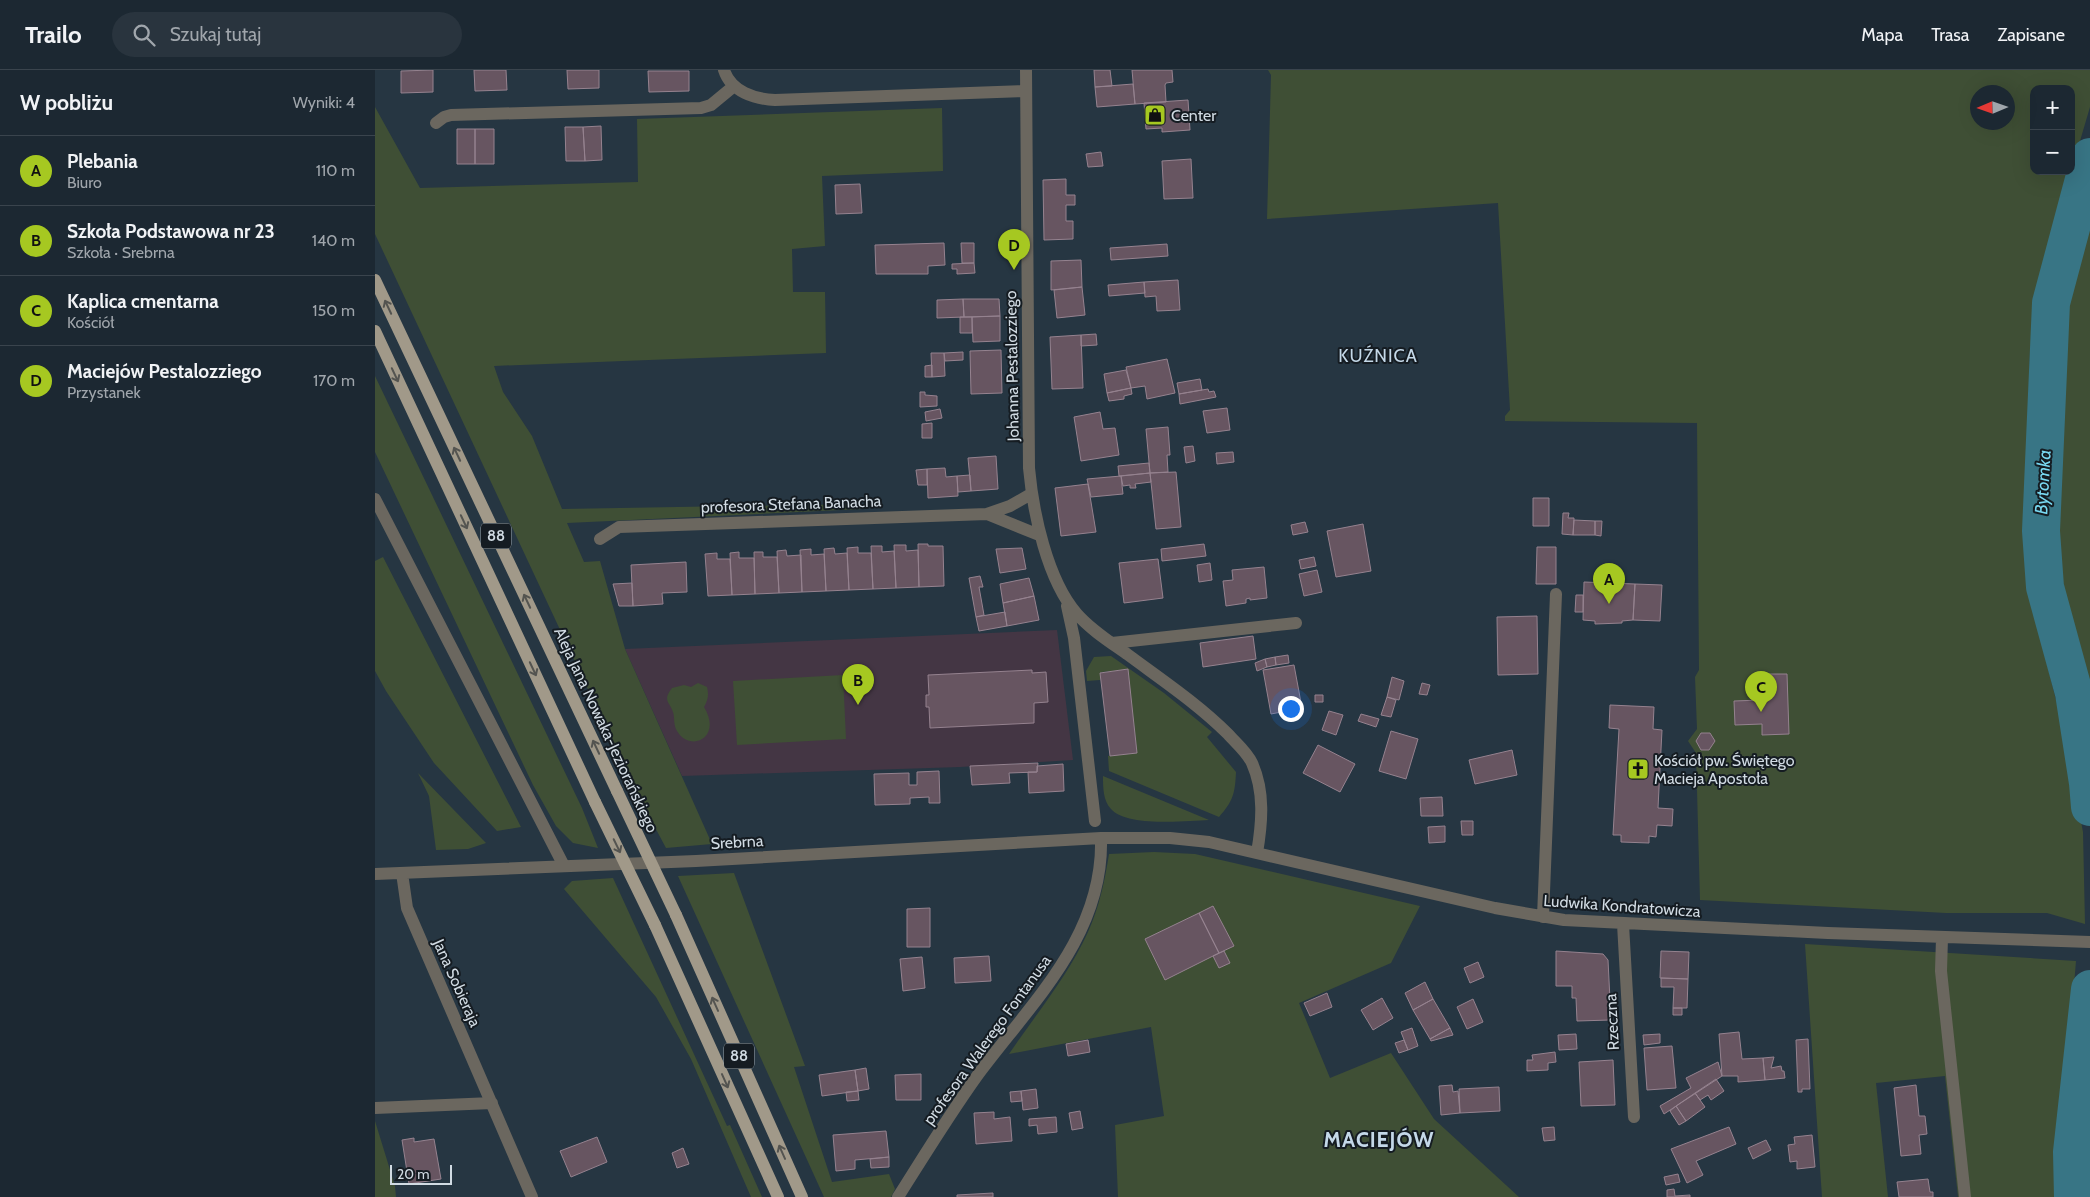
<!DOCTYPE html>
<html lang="pl">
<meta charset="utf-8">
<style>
body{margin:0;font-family:Cabin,sans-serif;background:#29343e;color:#f1f3f6}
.controls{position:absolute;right:15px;top:15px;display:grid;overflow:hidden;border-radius:10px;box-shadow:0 5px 20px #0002}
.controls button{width:45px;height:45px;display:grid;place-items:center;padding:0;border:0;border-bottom:1px solid #3a444d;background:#1c2832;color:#f1f3f6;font:25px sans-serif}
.compass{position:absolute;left:1595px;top:15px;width:45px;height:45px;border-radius:50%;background:#1c2832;box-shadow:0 5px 20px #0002;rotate:268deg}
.scale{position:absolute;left:15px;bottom:12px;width:62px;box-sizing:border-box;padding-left:5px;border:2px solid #d1dbe3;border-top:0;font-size:14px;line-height:18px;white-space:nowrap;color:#d1dbe3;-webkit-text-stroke:4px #151c22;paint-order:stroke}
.you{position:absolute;left:915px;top:638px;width:18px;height:18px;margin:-12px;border:4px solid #fff;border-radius:50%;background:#1a73e8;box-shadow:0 0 0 8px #1a73e833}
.badge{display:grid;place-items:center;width:32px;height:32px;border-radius:50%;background:#a6c821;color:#111;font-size:16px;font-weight:700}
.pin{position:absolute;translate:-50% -41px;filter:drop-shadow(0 1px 2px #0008)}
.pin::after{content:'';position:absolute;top:26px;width:18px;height:15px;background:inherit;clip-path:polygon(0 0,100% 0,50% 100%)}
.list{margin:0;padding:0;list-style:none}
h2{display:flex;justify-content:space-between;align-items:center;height:65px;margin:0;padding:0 20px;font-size:21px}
h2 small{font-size:16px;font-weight:400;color:#a0a6ac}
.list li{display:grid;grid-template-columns:32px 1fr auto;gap:15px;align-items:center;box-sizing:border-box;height:70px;padding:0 20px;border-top:1px solid #3a444d}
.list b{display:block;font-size:19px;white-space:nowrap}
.list p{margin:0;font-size:16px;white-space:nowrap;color:#a0a6ac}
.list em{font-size:16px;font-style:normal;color:#a0a6ac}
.icon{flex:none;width:28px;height:28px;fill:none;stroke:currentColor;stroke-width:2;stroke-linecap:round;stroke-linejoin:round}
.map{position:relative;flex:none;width:1715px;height:1127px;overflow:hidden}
header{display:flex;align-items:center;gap:30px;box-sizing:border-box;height:70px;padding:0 25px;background:#1c2832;border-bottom:1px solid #3a444d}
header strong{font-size:24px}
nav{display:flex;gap:28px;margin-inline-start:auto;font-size:18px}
.search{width:350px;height:45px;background:#29343e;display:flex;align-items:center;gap:12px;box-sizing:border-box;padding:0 18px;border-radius:28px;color:#a0a6ac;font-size:19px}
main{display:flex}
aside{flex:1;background:#1c2832}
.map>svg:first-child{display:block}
</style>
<header>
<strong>Trailo</strong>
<div class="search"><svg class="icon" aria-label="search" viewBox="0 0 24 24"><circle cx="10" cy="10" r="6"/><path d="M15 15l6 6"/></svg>Szukaj tutaj</div>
<nav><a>Mapa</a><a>Trasa</a><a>Zapisane</a></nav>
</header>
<main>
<aside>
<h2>W pobliżu<small>Wyniki: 4</small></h2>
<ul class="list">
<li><span class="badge">A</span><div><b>Plebania</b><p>Biuro</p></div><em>110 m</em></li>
<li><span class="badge">B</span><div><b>Szkoła Podstawowa nr 23</b><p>Szkoła · Srebrna</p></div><em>140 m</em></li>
<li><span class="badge">C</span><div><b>Kaplica cmentarna</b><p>Kościół</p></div><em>150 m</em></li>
<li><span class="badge">D</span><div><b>Maciejów Pestalozziego</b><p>Przystanek</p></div><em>170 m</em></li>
</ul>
</aside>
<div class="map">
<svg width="1715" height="1127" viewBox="0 0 1715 1127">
<rect width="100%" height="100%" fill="#263642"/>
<path fill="#443644" d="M682,560L698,690L585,697L307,706L250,579Z"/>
<path fill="#3f4f35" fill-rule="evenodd" d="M893,0H1715V37L1677,166L1655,280L1650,475L1658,538L1689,662L1708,762L1710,854L1672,843H1571L1325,830L1321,683L1313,671L1322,659L1320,607L1324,600L1322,353L1130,351V346L1135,340L1123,133L892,149L896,5ZM1659,19H1696V101H1659ZM1602,22H1632V52H1602Z
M0,37L45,118L263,112L262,49L567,38L568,101L447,106L450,176L417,179L418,222H450L451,283L119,296L128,322L157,366L187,439L486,434L487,439L192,453L209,492L225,491L250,579L337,774L291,778L260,720L0,164Z
M1715,125V657L1684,521L1679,445L1681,361L1687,276L1697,201Z
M0,306L207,738L223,778L198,773L181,756L158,715L0,382Z
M8,487L146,757L122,761L59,693L11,621L0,601V491Z
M736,586L789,623L837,662L832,667L861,702C860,724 858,731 844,747L734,701L733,686L762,682L753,600L726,602L725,610L712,611L711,601L719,587Z
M468,605L471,669L362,675L358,611Z
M323,613L332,617C334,625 333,630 329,637C348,668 315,683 302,661C298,654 300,648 298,642C295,632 287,631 297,618L309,615L316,617Z
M43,703L111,773L93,779L61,780L54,726Z
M728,706L834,750C811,751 751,757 736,739C728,731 728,717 728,706Z
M779,782L820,784L1045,836L1016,893L924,933L955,1008L1016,983L1059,1049L1144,1127H743L740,1055L789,1046L776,957L634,984C661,944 693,906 713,862C724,838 730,810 734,784Z
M359,803L430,996L419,997L457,1112L514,1104L520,1119L516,1127H449L303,806Z
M238,808L352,1056L355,1055L387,1127H376L316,989L281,927L189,819L197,811Z
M1430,874L1701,891L1684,1094V1127H1583L1570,1006L1501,1013L1513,1127H1447Z
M1715,1012V1127H1711L1709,1075Z
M0,1051L20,1116L21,1127H0Z"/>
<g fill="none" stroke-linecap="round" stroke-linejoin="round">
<path stroke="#387585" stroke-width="38" d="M1715,87L1676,233L1666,461L1670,517L1699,623L1713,713L1715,737
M1698,1127L1697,1082L1715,919"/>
</g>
<path fill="#675561" stroke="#95828f" d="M58,0V22L26,23V1Z
M99,0H131L132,20L100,21Z
M192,0H224V18L193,19Z
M719,0H735L737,16L720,17Z
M757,0H797L798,12L791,13L790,15L791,32L760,34Z
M273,1H314V21L274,22Z
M758,14L760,34L722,37L720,17Z
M813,30L815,60L787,62V58L771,59L769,33Z
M226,56L227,90L210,91L208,57Z
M190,57H208L210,91H191Z
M82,59H100V94H82Z
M100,59H119V94H100Z
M726,82L728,96L713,97L711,84Z
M816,89L818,128L789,129L787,91Z
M691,109V125H700V135H691V151H698V169L669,170L668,110Z
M485,114L487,143L461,144L460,115Z
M569,173L570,195L553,196V204H501L500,175Z
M586,173H599V193H587Z
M792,174L793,186L736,190L735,178Z
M706,190L707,217L676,220V191Z
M599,193L600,203L582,204V199H577V194Z
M803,210L805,240L782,241L781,226L770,227L769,212Z
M769,212L770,223L734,226L733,215Z
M707,217L710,245L682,248L679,220Z
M588,229H624L625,246L589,247Z
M588,229L589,247L562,248V230Z
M625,246V271L598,272L597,247Z
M585,247H597V263H585Z
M721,264L722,275L706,276V265Z
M706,265L708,318L677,319L675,267Z
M626,280L627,323L596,324L595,281Z
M588,282V290L570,291L569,283Z
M556,283H569L570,306L557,307Z
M792,289L800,323L772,329L770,316L756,318L751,297Z
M557,295V307H550V296Z
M751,300L756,318L732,323L729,304Z
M825,309L827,320L804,324L802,313Z
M756,318L757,324L749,326V329L734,331L732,323Z
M833,319L834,322L839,321L841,327L805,334L804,324Z
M545,322H550V325L562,326V336L545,337Z
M852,338L855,360L832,363L828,341Z
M565,339L567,348L551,351L550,342Z
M725,342L728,359L740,358L744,385L706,391L699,347Z
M557,353V368H547V354Z
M793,357L795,385H792L793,402L775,403L771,359Z
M818,376L820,391L811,393L809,377Z
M858,382L859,392L842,394L841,383Z
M621,386L623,419L596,421L593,388Z
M774,393L775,403L744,406L743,396Z
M570,398L571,407L582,406L583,426L553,428L552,399Z
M552,399V415H543L541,400Z
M801,402L806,457L781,459L775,403Z
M775,403L776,412L760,414L761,418H755V415L748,416L746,406Z
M595,405L596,421L583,422L582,406Z
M746,406L748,424L716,427L712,409Z
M713,414L721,462L686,466L680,418Z
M1158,428H1174V456H1158Z
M1188,443H1194L1193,448H1199L1198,465L1187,464Z
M1199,450L1220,451V465H1198Z
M1220,451H1227L1226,466L1220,465Z
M930,452L933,462L918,465L916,455Z
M988,454L996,501L961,507L952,461Z
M543,474H553V476H568L569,516L544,517Z
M829,474L831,486L787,491L786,479Z
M519,475H531V481L543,480L544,517L521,518Z
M496,476H507V482L519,481L521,518L498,519Z
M483,477V483H496L498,519L474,520L472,478Z
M1162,477H1181V514H1161Z
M459,478L460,484L472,483L474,520L451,521L449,479Z
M647,478L651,499L625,503L621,479Z
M436,479V485L449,484L451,521L427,522L425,480Z
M411,480L412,486L426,485L427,522L404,523L402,481Z
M364,482V488H379L380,524L357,525L355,483Z
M379,482H388V487H402L404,523L380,524Z
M342,483V489H355L357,525L333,526L330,484Z
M939,487L941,496L926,499L924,490Z
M783,489L788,528L749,533L744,493Z
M311,492L312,522L287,523L288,534L258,536L256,495Z
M835,493L837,510L824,512L822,495Z
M889,497L892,528L875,530V528L871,529V533L851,536L848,511L858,510L857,500Z
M942,500L947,522L929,526L924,504Z
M605,506L608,517H604L609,545L601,547L594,508Z
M654,508L659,526L628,533L625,514Z
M1209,512L1260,514L1258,550L1247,551V553L1220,554V551L1208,550Z
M257,513L258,536H244L238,514Z
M1260,514L1287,515L1285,551L1258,550Z
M1201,525H1208V542H1200Z
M659,526L664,550L632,556L628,533Z
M630,542L632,556L604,561L601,547Z
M1162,546L1163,604L1123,605L1122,547Z
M878,566L881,589L828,597L825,573Z
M913,585L914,593L901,595L900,587Z
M900,587L901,595L892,597L890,589Z
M890,589L892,597L882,601L880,593Z
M919,595L927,638L896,644L888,600Z
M753,599L762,683L735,686L725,603Z
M657,600V603L671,602L673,632L659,633V653L555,658L554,637H551V625H554L553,605Z
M1385,604H1412L1414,664L1387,665V654L1360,655L1359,631L1386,630Z
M1017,607L1029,611L1024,630L1012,627Z
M1047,613L1055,615L1052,625L1044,624Z
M940,625H948V632H940Z
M1012,627L1021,630L1016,647L1006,645Z
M1235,635L1279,637L1278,659L1287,660L1283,738L1298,739L1297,756L1282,755L1281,767L1274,766V773L1246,772V765H1238L1244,659L1234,658Z
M954,641L968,645L961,665L947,660Z
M986,644L1004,649L1001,657L983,651Z
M1016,661L1043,669L1031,709L1004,701Z
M1326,663H1335L1340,671L1334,680H1326L1321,671Z
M943,675L980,694L965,722L928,703Z
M1137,680L1142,705L1100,714L1094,690Z
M663,693L662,702L634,703L635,713L597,715L595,696Z
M688,694L689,721L654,723L653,702H662V696Z
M564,701L565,733H554V727L535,728V734L500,735L499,704L534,703V715H542V702Z
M1067,727L1068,746H1046L1045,728Z
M1086,751H1098V765H1087Z
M1070,756V772L1054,773L1053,757Z
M838,836L859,876L844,883L824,843Z
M555,838V877H532V839Z
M824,843L844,883L790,910L770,869Z
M849,881L855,893L844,898L838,886Z
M1181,881L1228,884L1233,890L1236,950L1202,951L1201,928H1197V916H1181Z
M1286,881L1314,882L1313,909L1285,908Z
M614,886L616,911L580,913L579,888Z
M547,887L550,918L528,921L525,889Z
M1103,892L1109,907L1095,913L1089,898Z
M1286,908L1313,909L1312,938H1298L1299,917H1286Z
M1050,912L1058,929L1038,940L1030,923Z
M952,923L957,937L935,946L929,933Z
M1007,928L1018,948L998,960L986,940Z
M1058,929L1075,958L1055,969L1038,940Z
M1098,929L1108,952L1092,959L1082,937Z
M1298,938H1307V945H1298Z
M1037,958L1043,976L1033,980L1026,962Z
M1075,958L1078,965L1056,971L1055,969Z
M1364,962L1367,989L1388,988L1390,1010L1363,1012V1006H1347L1344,964Z
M1201,964L1202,979L1184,980L1183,965Z
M1285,964V973L1269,975L1268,965Z
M1433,969L1435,1019H1427V1022H1423L1421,970Z
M713,970L715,982L693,986L691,974Z
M1029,970L1033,980L1024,983L1020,973Z
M1297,976L1301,1018L1272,1020L1269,978Z
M1180,982L1181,992L1173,993V1000L1152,1001V990H1158L1157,985Z
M1399,987L1396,998L1406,996L1407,1001H1409L1410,1008L1390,1010L1388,988Z
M1238,990L1240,1035L1206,1036L1204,992Z
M1343,992L1347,1006L1289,1044L1285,1036L1316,1018L1311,1008Z
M491,998L494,1019L483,1021L480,1000Z
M480,1000L483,1021L447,1026L444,1005Z
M546,1004V1030H521L520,1005Z
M1341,1009L1349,1021L1336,1030L1333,1025L1325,1030L1320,1023Z
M1077,1015L1078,1022L1083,1021L1085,1043L1066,1045L1064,1016Z
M1541,1015L1544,1046H1550L1552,1064L1544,1065L1546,1084L1526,1086L1519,1018Z
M1124,1017L1125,1041L1085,1043L1084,1019Z
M661,1019L663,1038L648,1040L646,1021Z
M483,1021L484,1030L472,1031L471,1022Z
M646,1021L647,1031L636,1032L635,1022Z
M1320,1023L1330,1037L1311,1051L1301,1036Z
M1301,1036L1311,1051L1304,1055L1295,1041Z
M705,1041L708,1058L697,1060L694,1043Z
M619,1042V1049L635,1047L637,1071L601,1074L599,1043Z
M681,1047L682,1062L663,1064L662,1055L654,1056V1049Z
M1179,1057L1180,1070L1169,1071L1167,1058Z
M1354,1057L1361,1074L1321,1091L1328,1105L1312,1113L1296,1079Z
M511,1061L514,1087L480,1090V1099L461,1101L458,1065Z
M1437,1065L1440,1097L1422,1099V1091L1415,1092L1413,1075L1420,1074L1419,1067Z
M222,1067L232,1092L196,1107L185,1081Z
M39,1068V1072L59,1069L66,1109L34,1114L27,1070Z
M1391,1070L1396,1080L1378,1089L1373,1078Z
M308,1078L314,1094L302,1098L297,1083Z
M514,1087V1097L496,1098L495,1089Z
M1303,1104L1305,1112L1291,1115L1289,1107Z
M1553,1109L1555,1122H1558V1127H1524L1522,1112Z
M1299,1119L1300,1126L1315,1125V1127H1292V1120Z
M618,1123V1127H582V1125Z"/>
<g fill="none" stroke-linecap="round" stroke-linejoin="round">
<path stroke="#6b675f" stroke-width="12" d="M349,0C356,22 380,29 400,30L651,21
M651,0L654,398C658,442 672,510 702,544C716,560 735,572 752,584C787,610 823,634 853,664C861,673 872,682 877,693C890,722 887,753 882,783
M61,53L69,47L76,45L326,38L336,35L359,16
M0,429L189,796
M612,444L664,465
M225,469L244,457L612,444L635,436L656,424
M692,536L699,568L720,751
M737,573L921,553
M27,803L32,838L157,1127
M0,804L321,791L726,768H795L834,772L1120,838L1189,850L1453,863L1715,872
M1168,847L1181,524
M1248,854L1259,1047
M1567,868L1566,901L1590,1127
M0,1038L117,1033
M523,1127C549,1086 574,1045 602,1006C656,933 729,866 726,768"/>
<path stroke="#a19989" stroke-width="12" d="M0,210L242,721
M0,261L220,732
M301,845L427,1127
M280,855L403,1127"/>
<path stroke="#a19989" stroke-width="12" d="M242,721L301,845
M220,732L280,855"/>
</g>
<defs><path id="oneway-shaft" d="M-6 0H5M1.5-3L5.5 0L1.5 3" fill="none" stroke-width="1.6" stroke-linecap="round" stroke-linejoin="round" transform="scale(1.25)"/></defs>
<g stroke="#545450">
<use href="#oneway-shaft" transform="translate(13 237) rotate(-115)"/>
<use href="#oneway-shaft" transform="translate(20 305) rotate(65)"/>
<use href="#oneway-shaft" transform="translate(82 384) rotate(-115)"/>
<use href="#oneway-shaft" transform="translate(89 452) rotate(65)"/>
<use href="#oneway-shaft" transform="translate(152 531) rotate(-115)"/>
<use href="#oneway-shaft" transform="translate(158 599) rotate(65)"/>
<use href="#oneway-shaft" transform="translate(221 677) rotate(-115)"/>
<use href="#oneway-shaft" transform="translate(242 776) rotate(64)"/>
<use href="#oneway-shaft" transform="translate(340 934) rotate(-114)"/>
<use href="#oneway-shaft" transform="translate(350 1011) rotate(66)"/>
<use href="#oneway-shaft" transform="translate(407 1082) rotate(-114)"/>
</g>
<defs>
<g id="shop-square" transform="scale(1.125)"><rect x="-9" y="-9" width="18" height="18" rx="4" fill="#a6c821" stroke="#151c22"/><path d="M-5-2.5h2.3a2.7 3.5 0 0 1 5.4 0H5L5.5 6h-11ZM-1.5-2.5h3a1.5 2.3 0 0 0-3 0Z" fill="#111"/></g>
<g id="church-square" transform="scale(1.125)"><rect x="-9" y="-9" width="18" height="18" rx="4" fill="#a6c821" stroke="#151c22"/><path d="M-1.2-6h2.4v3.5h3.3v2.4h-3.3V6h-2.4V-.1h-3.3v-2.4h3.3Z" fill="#111"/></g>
</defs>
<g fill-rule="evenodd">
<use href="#shop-square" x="780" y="45"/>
<use href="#church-square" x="1263" y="699"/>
</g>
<g text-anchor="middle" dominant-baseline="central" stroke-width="4" stroke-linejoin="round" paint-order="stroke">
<g fill="#151c22" stroke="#99a2a9" stroke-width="1">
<rect x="106" y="453.5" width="30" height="25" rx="4"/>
<rect x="349" y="973.5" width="30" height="25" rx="4"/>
</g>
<g font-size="15" font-weight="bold" fill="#d1dbe3">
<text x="121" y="466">88</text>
<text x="364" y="986">88</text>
</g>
<g font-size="16" fill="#d1dbe3" stroke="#151c22" text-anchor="start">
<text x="796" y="45">Center</text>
<text x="1279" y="690">Kościół pw. Świętego<tspan x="1279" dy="18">Macieja Apostoła</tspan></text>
</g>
<g font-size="16" fill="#d1dbe3" stroke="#151c22">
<text transform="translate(637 296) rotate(-91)">Johanna Pestalozziego</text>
<text transform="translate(416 434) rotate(-2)">profesora Stefana Banacha</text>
<text transform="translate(231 660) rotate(65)">Aleja Jana Nowaka-Jeziorańskiego</text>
<text transform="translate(362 772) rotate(-3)">Srebrna</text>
<text transform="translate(1247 836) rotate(4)">Ludwika Kondratowicza</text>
<text transform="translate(82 913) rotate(66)">Jana Sobieraja</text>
<text transform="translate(1237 952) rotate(-93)">Rzeczna</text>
<text transform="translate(612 970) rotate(-54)">profesora Walerego Fontanusa</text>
</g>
<g font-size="18" letter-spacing="1" fill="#c4d8e8" stroke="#151c22">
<text x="1003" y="286">KUŹNICA</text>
</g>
<g font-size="18" font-style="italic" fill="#79d9f2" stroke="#151c22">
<text transform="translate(1668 412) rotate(-87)">Bytomka</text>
</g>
<g font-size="21" font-weight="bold" letter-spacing="1" fill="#c4d8e8" stroke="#151c22">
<text x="1004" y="1069">MACIEJÓW</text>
</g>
</g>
</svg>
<div class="controls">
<button>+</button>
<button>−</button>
</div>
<svg class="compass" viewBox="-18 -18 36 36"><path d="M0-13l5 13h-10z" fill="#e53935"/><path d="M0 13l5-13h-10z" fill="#a0a6ac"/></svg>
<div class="scale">20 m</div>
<div class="you"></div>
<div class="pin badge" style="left:1234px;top:534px">A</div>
<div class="pin badge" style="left:483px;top:635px">B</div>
<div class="pin badge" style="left:1386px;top:642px">C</div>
<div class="pin badge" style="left:639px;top:200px">D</div>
</div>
</main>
